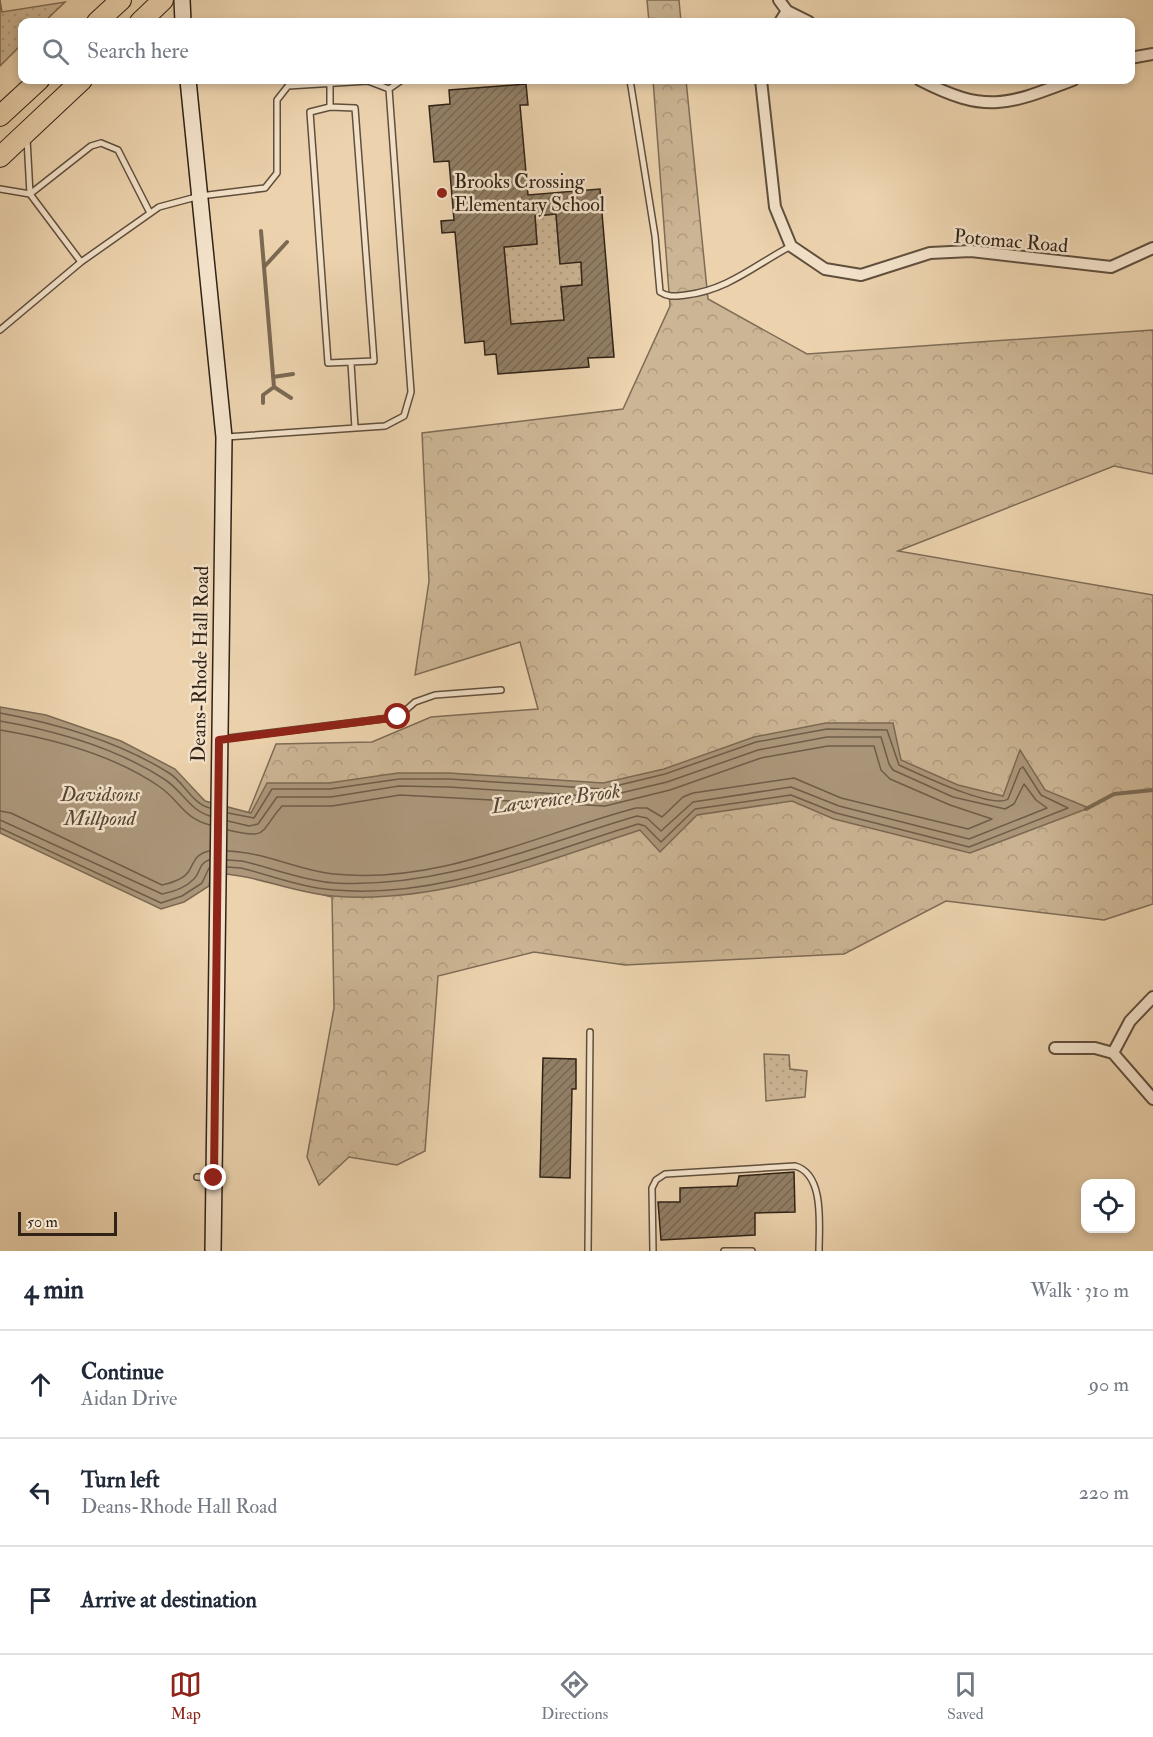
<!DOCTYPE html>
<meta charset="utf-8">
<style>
body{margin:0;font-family:"IM FELL Double Pica",serif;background:#f6f6f7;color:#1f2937}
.controls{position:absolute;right:18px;bottom:18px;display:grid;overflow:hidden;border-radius:12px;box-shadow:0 3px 9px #0003}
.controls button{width:54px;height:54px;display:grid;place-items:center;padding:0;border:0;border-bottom:2px solid #e0e1e3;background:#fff;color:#1f2937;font:30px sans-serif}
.scale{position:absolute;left:18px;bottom:15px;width:99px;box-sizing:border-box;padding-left:6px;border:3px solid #312317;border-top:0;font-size:16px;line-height:21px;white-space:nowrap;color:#312317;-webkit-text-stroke:4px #f3e2ca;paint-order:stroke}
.stop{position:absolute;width:18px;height:18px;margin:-14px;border:4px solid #8f2418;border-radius:50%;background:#fff}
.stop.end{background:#8f2418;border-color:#fff;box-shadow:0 2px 6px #0008}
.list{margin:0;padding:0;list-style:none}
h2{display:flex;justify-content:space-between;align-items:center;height:78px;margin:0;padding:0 24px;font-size:26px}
h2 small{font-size:20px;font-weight:400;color:#747a83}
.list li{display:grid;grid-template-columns:39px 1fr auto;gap:18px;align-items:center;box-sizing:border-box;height:108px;padding:0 24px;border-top:2px solid #e0e1e3}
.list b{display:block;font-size:22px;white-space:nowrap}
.list p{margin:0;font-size:20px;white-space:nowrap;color:#747a83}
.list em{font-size:20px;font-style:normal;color:#747a83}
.icon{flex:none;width:33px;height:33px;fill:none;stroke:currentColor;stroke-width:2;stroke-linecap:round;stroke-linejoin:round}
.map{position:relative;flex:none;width:1153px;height:1251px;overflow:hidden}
.search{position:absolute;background:#fff;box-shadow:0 3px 9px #0003;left:18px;right:18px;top:18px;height:66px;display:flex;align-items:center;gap:15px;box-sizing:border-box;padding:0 21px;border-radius:12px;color:#747a83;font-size:22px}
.sheet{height:402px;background:#fff}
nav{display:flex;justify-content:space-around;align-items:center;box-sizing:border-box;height:84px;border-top:2px solid #e0e1e3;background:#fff;font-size:16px;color:#747a83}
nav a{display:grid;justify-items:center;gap:3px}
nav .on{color:#8f2418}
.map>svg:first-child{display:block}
</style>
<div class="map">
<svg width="1153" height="1251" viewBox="0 0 1153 1251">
<defs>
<pattern id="grass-dots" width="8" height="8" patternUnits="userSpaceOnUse" patternTransform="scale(1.5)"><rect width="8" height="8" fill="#ccb594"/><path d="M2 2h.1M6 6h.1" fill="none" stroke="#b09b7f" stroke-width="1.8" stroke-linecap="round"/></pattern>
<pattern id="forest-crowns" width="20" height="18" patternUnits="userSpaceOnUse" patternTransform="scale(1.5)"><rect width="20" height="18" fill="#ccb594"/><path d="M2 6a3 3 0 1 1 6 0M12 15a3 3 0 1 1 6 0" fill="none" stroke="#b09b7f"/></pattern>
<pattern id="building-hatch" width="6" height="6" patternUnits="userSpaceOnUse" patternTransform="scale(1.5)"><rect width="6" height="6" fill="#927f66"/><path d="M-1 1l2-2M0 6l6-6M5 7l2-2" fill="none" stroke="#786853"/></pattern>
</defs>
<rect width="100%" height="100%" fill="#ecd3ae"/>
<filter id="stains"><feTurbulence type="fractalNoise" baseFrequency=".00333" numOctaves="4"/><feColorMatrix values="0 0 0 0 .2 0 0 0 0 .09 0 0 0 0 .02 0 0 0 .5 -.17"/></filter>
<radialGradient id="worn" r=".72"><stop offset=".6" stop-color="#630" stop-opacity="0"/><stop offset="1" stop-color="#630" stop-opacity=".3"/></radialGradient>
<path fill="url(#grass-dots)" stroke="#7e6c56" stroke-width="1.5" d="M0,0L2,12L65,2L44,22H22V44L0,66Z
M556,214L560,263L581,262L582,285L561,287L564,320L512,343L504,247L537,244L535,216Z
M764,1054L789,1055L790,1069L807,1071L805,1097L766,1101Z"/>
<path fill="url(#forest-crowns)" stroke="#7e6c56" stroke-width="1.5" d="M647,0H679L681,22H649Z
M653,80H686L708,299L807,354L1153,330V474L1114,466L898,551L1153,595V904L1104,920L946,901L844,954L625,965L534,952L438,976L425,1151L397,1165L349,1157L319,1185L307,1157L334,1008L332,897L239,874L237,841L276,744L372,742L431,717L538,709L520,642L415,675L429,581L422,433L623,409L670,306Z"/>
<path fill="#ac977b" stroke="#7b6953" stroke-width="1.5" d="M0,707L46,715L121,741L175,769L205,801L251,813L267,783H329L398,773H449L603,783L664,769L754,737L826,723H893L901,760L958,785L1003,796L1020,750L1045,790L1089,808L970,853L834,819L792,801L697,815L660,852L640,830C542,862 438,905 333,896C292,893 256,874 211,873L209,886L184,902L161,909L0,833Z"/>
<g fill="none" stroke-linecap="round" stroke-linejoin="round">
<path stroke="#6e5d49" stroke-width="1.5" d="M0,713C59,724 118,741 169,773C184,782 192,804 210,808
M0,721C57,731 115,747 164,779C182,790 189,810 210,816
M0,730C54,739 114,755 160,787C180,801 183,818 210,825
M0,811L11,813L162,885C171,883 184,879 189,871C195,860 196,854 209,851
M0,820L162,894C173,892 186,887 194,879C201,872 198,864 209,860
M0,828L161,903L182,896L202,883L209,868
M227,851C264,852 298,870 334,874C440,885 537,834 636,808H647L662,817L683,797L693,793L794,778L841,798L968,829L992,819L950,805L890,779L881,770L874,746H828L761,758L670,790L605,806L400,795L332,806H282C259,832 269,840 228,830
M227,860L242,861C272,868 305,881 335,883C442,889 537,845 637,816L647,818L661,831L693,802L791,787L839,806L969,839L1047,808L1036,800L1024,784L1014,804L1005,809L953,797L893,770L889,764L881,737H827L758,750L667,782L604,797L449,787L399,786L331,797H277L258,824L249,826L228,821
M227,867L241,868C270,875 303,888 334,890C440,899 539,854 638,824L645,826L661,842L695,809L791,795L836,813L969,847L1068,808L1041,795L1023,767L1020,769L1008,799C993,810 917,773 899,765L887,730L827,729L756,742L665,774L603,789L449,779H399L330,789H272L254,818L228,813"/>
<path stroke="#7b6953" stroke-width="4" d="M261,231L274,387L291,398
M264,267L287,242
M273,377L293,374
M263,403V395L274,387
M1086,809L1114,794L1153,790"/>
</g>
<path fill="url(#building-hatch)" stroke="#312317" stroke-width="1.5" fill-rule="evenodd" d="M526,84L528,105H520L528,195L600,189L614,357L588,358L589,367L498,374L496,354L485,355L484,341L465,343L455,232L442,233L441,221L454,220L449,161L434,162L429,106L450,104L449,90ZM556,214L560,264L581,262L582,285L561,287L564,320L511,324L504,247L537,244L535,216Z
M543,1058L576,1059V1089H572L570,1178L540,1177Z
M794,1172L795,1212L755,1213V1235L661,1240L658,1202H680V1188L737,1186L739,1176Z"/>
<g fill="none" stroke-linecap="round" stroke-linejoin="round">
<g stroke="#604f3d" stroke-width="8">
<path id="lane" d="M630,80L655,236L660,292C669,298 676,296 686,295C728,290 755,265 791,246
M330,84V107L310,112L328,363L374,361L355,108L330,107
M389,89L402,80
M0,189L30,194L27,139
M150,213L118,150L101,143L91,146L30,194L81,262L159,207L200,196L265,188L277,173V100L288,86L368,81L389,89L411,392L404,416L385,426L226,437
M0,330L81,262
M351,363L355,428
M221,739L398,717L415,702L435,695L501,690
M197,1177L212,1178
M588,1251L590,1032
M653,1251L652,1188L656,1180L665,1174L795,1166C825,1174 819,1226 819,1251
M724,1251H752"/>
</g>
<g stroke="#604f3d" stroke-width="14">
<path id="street" d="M779,0L787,11L809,22
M780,22L787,11
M1130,58L1153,54
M761,80L775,207L791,246L825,269L861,275L930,253L971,251L1111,267L1153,248
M920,80C986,114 1007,105 1073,80
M1055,1048H1095L1113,1053L1153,1099
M1113,1053L1130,1021L1153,997"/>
</g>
<g stroke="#312317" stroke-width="18">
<path id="secondary" d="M182,0L183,22
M188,80L224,437L213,1251"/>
</g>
<g stroke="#312317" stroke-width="22">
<path id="highway" d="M97,22L121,0
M140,22L163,0
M0,116L39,80
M0,157L82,80"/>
</g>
<use href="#lane" stroke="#f3e2ca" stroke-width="5"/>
<use href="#street" stroke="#f3e2ca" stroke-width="10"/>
<use href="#secondary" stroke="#f3e2ca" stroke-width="15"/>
<use href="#highway" stroke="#ecd3ae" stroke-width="20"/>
</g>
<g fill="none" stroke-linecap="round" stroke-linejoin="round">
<path stroke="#8f2418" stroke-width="8" d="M214,1178L219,740L398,717"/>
</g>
<circle fill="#8f2418" stroke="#f3e2ca" stroke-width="2" cx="442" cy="193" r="6"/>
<g text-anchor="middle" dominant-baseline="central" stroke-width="5" stroke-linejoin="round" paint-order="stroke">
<g font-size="20" fill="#312317" stroke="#f3e2ca" text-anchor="start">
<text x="454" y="181">Brooks Crossing<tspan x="454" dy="23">Elementary School</tspan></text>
</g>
<g font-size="20" fill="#312317" stroke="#f3e2ca">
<text transform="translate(1011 241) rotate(5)">Potomac Road</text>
<text transform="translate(200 664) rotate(-89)">Deans-Rhode Hall Road</text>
</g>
<g font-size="21" font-style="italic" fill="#564635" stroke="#f3e2ca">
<text x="100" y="794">Davidsons<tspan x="100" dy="24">Millpond</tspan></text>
<text transform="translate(556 799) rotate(-7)">Lawrence Brook</text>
</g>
</g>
<rect width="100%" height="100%" filter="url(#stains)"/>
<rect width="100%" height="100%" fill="url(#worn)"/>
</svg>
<div class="controls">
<button><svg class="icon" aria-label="locate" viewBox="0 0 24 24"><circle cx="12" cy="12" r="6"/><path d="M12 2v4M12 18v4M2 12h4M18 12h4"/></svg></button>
</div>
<div class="scale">50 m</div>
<div class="stop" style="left:398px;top:717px"></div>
<div class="stop end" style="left:214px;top:1178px"></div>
<div class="search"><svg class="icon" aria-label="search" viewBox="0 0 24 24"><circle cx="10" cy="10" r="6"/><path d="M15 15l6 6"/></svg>Search here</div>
</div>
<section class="sheet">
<h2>4 min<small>Walk · 310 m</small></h2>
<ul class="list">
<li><svg class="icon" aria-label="ahead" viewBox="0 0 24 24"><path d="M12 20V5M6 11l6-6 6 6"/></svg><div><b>Continue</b><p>Aidan Drive</p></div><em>90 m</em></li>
<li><svg class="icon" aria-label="left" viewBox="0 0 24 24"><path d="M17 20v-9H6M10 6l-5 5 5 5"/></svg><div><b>Turn left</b><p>Deans-Rhode Hall Road</p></div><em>220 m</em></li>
<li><svg class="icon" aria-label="arrive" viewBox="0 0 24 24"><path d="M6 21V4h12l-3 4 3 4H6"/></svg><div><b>Arrive at destination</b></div></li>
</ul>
</section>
<nav>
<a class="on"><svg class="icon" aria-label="map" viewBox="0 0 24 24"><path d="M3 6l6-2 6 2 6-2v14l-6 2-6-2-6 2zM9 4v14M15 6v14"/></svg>Map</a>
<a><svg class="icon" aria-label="directions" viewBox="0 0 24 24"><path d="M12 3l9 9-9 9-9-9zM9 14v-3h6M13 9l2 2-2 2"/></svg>Directions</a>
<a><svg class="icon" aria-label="saved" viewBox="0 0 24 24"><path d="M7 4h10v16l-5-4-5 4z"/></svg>Saved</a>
</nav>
